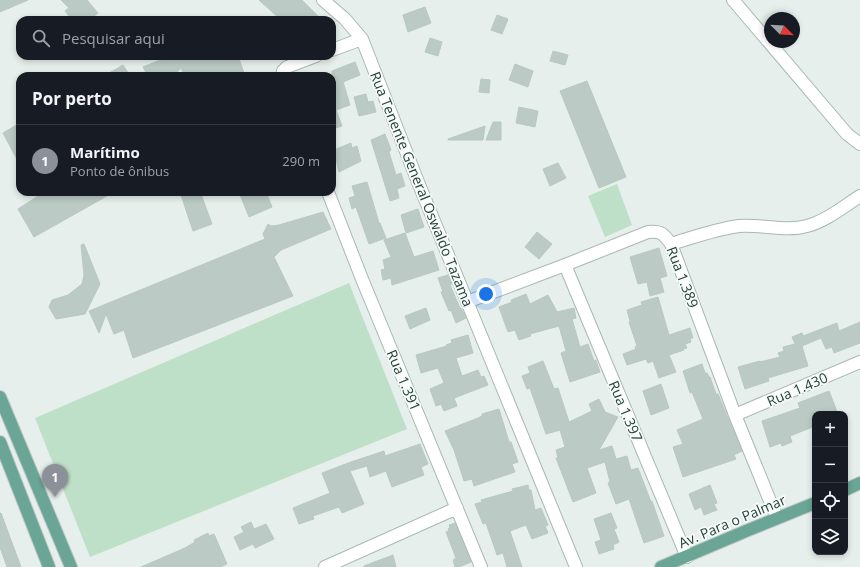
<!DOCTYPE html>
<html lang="pt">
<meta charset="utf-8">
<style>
body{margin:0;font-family:"Open Sans",sans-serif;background:#20242c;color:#f1f3f6}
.controls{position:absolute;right:12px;bottom:12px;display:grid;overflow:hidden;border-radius:8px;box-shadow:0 2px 6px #0003}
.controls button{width:36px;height:36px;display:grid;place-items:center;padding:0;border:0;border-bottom:1px solid #363941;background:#171b24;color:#f1f3f6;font:20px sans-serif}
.compass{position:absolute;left:764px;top:12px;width:36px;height:36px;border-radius:50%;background:#171b24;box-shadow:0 2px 6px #0003;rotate:114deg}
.you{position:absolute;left:486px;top:294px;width:14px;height:14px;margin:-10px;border:3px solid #fff;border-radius:50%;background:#1a73e8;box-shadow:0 0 0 6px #1a73e833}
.badge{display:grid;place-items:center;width:26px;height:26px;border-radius:50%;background:#8c9099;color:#fff;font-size:13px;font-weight:700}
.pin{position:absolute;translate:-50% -33px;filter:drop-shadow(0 1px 2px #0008)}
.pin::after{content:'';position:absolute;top:21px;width:14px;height:12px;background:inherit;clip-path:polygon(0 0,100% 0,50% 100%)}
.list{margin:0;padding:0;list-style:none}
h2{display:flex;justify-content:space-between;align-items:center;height:52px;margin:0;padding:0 16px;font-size:17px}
h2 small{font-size:13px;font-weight:400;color:#9ea1a6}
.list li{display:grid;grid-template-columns:26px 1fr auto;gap:12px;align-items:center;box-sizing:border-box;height:72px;padding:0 16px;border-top:1px solid #363941}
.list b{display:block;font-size:15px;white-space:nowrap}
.list p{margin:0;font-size:13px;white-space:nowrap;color:#9ea1a6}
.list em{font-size:13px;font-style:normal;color:#9ea1a6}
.icon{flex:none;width:22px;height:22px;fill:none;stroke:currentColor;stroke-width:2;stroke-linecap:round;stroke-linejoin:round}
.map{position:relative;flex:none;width:860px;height:567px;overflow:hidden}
.search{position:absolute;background:#171b24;box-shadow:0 2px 6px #0003;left:16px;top:16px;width:320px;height:44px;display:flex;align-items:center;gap:10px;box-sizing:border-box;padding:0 14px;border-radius:12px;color:#9ea1a6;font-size:15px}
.panel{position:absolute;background:#171b24;box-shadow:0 2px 6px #0003;left:16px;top:72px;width:320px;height:124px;border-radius:12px}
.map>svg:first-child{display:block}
</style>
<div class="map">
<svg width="860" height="567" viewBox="0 0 860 567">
<rect width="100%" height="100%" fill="#e6efeb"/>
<path fill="#bfe0c8" d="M617,184L632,225L605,237L588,196Z
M349,283L407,429L90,557L35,418Z"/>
<path fill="#bbcac4" stroke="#b8c9c2" d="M0,0H28L0,12Z
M61,0H87L98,13L89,20H72L65,11L69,8Z
M259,0H302L318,16L314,20H281Z
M425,7L431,23L408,32L403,15Z
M497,15L508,19L502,34L491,30Z
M430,38L442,42L438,56L425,52Z
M553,51L568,55L565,65L550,61Z
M170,56H238L245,76H185L181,68L173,76H148L143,67Z
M355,62L360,75L343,82L350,105L336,110L342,126L332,129V71Z
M515,64L533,71L528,87L509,80Z
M123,65L130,76H104Z
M481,79L490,80L489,93L479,92Z
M587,81L626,177L599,188L560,91Z
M366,94L368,102L373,101L376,112L359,116L354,97Z
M519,107L538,111L535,127L516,123Z
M493,122H501V140H486Z
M20,123V165L3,133Z
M485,126L483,140H448V139Z
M385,134L391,150L389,152L396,175L401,173L405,186L397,189L399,198L390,201L371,140Z
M351,143L352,148L357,146L361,161L339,172L334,150Z
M558,163L566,178L550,186L543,169Z
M367,182L379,223H380L386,238L369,244L356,207L352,209L349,198L355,196L352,186Z
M37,192H114L34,237L18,209L38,196Z
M180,192H202V197L212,224L193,231Z
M239,192H266L272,207L249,217Z
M418,209L424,227L406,233L401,215Z
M323,212L331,229L281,250L274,257L293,296L133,358L124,330L114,334L106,314L99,333L89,311L265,239L263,234L268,224L271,226L279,225Z
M537,232L552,244L539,259L525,247Z
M405,233L414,257L433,251L439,270L392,285L391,278L383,280L381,270L385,269L383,260L391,257L384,240Z
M84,244L100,284L85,314L56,319L49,307L52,300L68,295L82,284L84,275L81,245Z
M659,248L667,276L660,278L664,292L650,296L647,282L638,284L630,257Z
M448,275L452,284L450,285L460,308H461L466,318L456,323L451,310L449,311L441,292H443L438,278Z
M526,294L530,304L548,295L557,312L574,308L576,318L572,319L580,347L588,344L594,361L596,360L600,372L570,382L561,353L566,351L559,326L530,334L531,336L519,340L515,330L508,332L499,307L512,302L511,300Z
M658,297L669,335L690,328L693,338H690L691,342L685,344L687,348L683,349L684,350L669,355L676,372L659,378L653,361L648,363L646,359L627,365L623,354L636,349L635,347L637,346L629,322L630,321L627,310L642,305L641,302Z
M426,308L430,320L410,329L405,316Z
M860,322V343L834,353L832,347L826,349L821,338L802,346L808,366L768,378L769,381L745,389L738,367L760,361V362L780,357L778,353L784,351L783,347L795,344L792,337L802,333L803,336L837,323L839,331Z
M468,335L473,353L456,358L462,376L478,370L481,377L484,376L488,385L454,398L457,406L444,411L441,404L436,406L430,389L444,383L438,368L421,373L416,355L447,346L446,345L452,343L451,340Z
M543,361L554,389L558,388L569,422L592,411L589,404L599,399L605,412L618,417L599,450L612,446L616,459L627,456L631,470L638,468L651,502L652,501L664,536L644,543L629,499L616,504L608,483L610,482L605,462L587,468L596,493L573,502L556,458H558L556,450L565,447L560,430L546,434L530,388L527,389L522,376L530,373L528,367Z
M702,364L705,373H707L709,377H710L716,394H718L742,451L734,455L736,459L683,477L673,447L683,444L677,430L703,419L692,392L690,393L683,371Z
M661,384L669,408L651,415L643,391Z
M829,391L838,414H815V426L790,436L792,442L782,446L781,443L770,447L762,421L800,408L798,403Z
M499,409L509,442H511L518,462L512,464L515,472L474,486L472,479L464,481L454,450L445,431L478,418L482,416V414Z
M420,444L428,464L421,467L424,475L392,487L386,471L370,477L367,466L350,471L364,504L342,513L339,507L313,516L314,519L299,524L293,508L330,493L322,473L351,462L384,451L385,456Z
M528,485L529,490H531L535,510L541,508L548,525L545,526L548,533L532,539L526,525L510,531L522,567H507L503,553L497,555L486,523L483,524L475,504L482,502L481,500L513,491L512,489Z
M710,485L717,503L714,504L717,510L704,515L701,507L695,510L689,494Z
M0,513H1L21,567H7L0,547Z
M611,513L617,528L614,529L619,542L613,545L614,549L599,554L595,542L601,540L594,519Z
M251,522L254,529L266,524L274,539L255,548L253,544L240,550L234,537L244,532L241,527Z
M455,523L471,562L459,567H455L453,560L456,558L446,532L449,531L448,529L450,528L449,525Z
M208,533L209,536L214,534L227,564L220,567H141L185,548L195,542L194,540Z
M393,555L396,567H364V566Z"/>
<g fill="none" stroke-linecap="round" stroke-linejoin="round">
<g stroke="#a8b8b2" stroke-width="14">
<path id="minor" d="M323,0L345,19L362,39L418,182L576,567
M733,0L847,134L860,144
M332,50L362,39
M282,76L283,71L287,67L316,56
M328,192L362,279L481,567
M671,244C694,237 716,229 739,226C761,224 786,232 807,226C826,221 843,207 860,196
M565,265L687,557
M467,302L565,265L648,232C661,231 663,233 671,244L735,415L777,518
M735,415L860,362
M325,567L457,508"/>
</g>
<g stroke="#c2cac8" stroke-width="14">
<path id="major" d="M0,397L71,567
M0,442L49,567
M845,490L860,483
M661,567L746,531L815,503"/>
</g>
<use href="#minor" stroke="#fff" stroke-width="12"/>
<use href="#major" stroke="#6aa596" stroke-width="12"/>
</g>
<g text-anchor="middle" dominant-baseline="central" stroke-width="3.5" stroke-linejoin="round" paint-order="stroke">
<g font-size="14" fill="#24423a" stroke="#f7fbf9">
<text transform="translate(422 189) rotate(68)">Rua Tenente General Oswaldo Tazama</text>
<text transform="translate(683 277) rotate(69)">Rua 1.389</text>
<text transform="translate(404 380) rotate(67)">Rua 1.391</text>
<text transform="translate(797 389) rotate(-23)">Rua 1.430</text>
<text transform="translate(626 411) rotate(67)">Rua 1.397</text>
<text transform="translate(732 521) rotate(-23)">Av. Para o Palmar</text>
</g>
</g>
</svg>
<div class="controls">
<button>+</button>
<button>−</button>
<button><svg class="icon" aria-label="locate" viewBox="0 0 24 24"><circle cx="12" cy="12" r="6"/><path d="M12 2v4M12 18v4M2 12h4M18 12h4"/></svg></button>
<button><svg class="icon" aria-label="layers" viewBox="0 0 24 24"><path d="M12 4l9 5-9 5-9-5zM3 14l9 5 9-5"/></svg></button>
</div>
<svg class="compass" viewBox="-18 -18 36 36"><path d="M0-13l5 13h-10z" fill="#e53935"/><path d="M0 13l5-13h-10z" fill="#9ea1a6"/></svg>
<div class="you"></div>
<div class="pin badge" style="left:55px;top:497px">1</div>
<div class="search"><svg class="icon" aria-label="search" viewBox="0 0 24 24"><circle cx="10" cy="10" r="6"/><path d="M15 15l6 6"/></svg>Pesquisar aqui</div>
<section class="panel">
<h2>Por perto<small></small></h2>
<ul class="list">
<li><span class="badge">1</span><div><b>Marítimo</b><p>Ponto de ônibus</p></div><em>290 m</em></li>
</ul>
</section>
</div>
